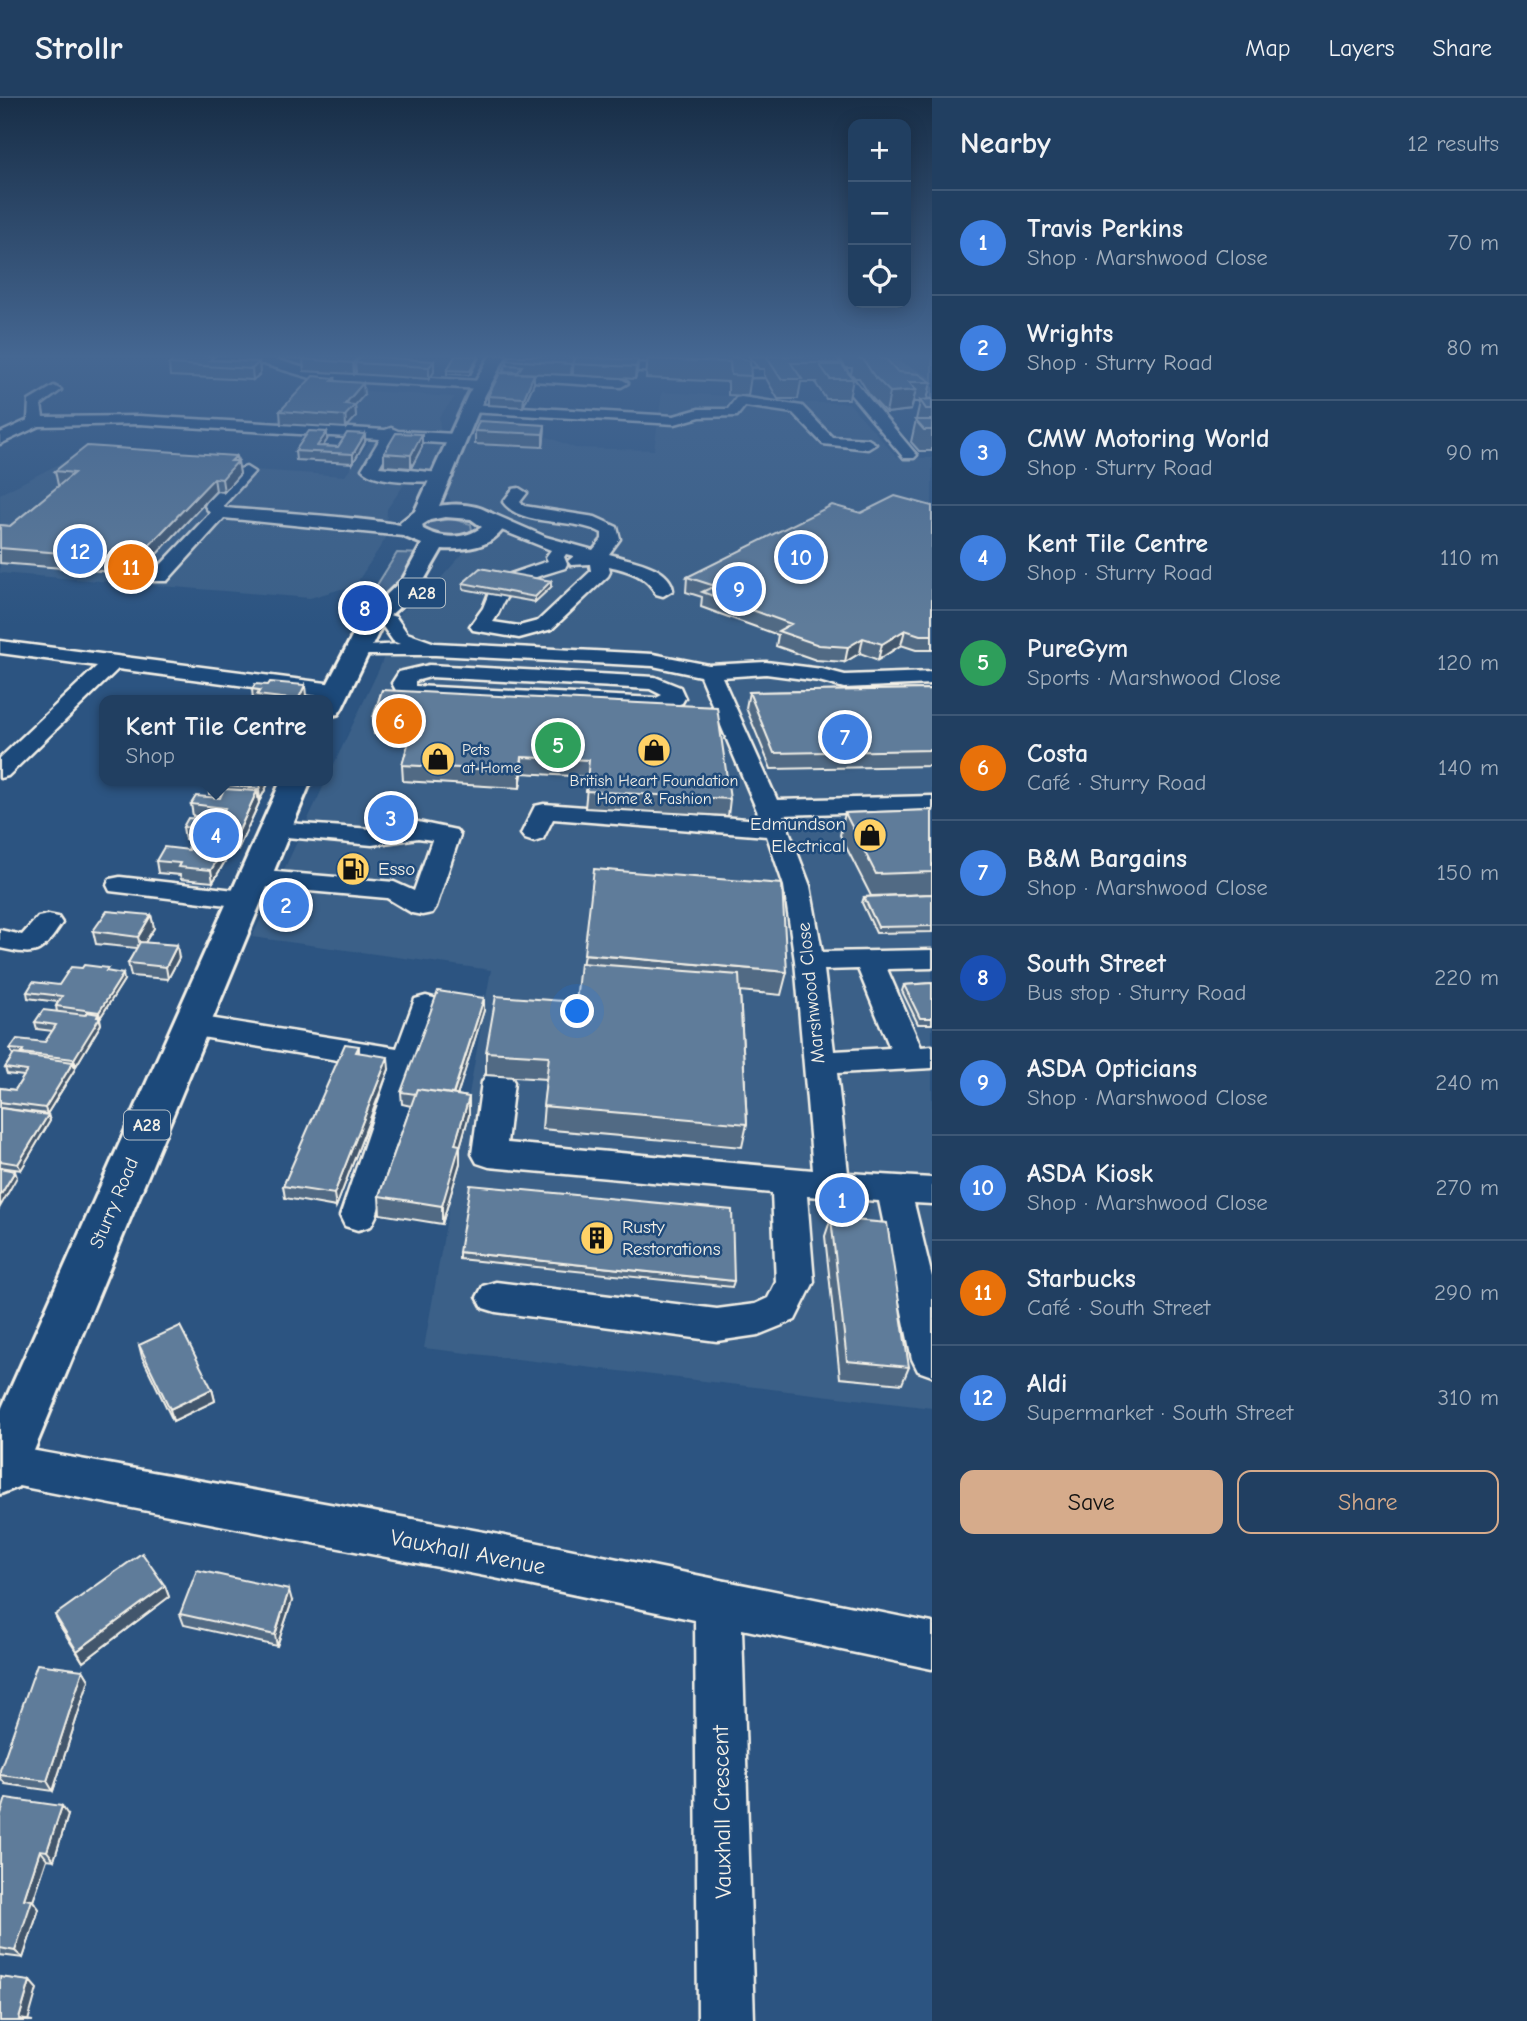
<!DOCTYPE html>
<meta charset="utf-8">
<style>
body{margin:0;font-family:"Comic Neue",sans-serif;background:#294667;color:#f1f3f6}
.controls{position:absolute;right:21px;top:21px;display:grid;overflow:hidden;border-radius:14px;box-shadow:0 4px 18px #0003}
.controls button{width:63px;height:63px;display:grid;place-items:center;padding:0;border:0;border-bottom:2px solid #3e5876;background:#213f61;color:#f1f3f6;font:35px sans-serif}
.you{position:absolute;left:578px;top:914px;width:24px;height:24px;margin:-18px;border:5px solid #fff;border-radius:50%;background:#1a73e8;box-shadow:0 0 0 10px #1a73e833}
.badge{display:grid;place-items:center;width:46px;height:46px;border-radius:50%;background:#d6ab8b;color:#fff;font-size:23px;font-weight:700}
.pin{position:absolute;translate:-50% -50%;border:4px solid #fff;box-shadow:0 2px 7px #0006}
.popup{position:absolute;left:99px;top:597px;width:234px;height:91px;box-sizing:border-box;display:grid;place-content:center;border-radius:14px;background:#213f61;filter:drop-shadow(0 2px 5px #0005);font-size:23px;white-space:nowrap;color:#a2afbd}
.popup b{font-size:26px;color:#f1f3f6}
.popup::after{content:'';position:absolute;left:50%;top:100%;margin-left:-14px;border:14px solid transparent;border-top-color:#213f61}
.list{margin:0;padding:0;list-style:none}
h2{display:flex;justify-content:space-between;align-items:center;height:91px;margin:0;padding:0 28px;font-size:30px}
h2 small{font-size:23px;font-weight:400;color:#a2afbd}
.list li{display:grid;grid-template-columns:46px 1fr auto;gap:21px;align-items:center;box-sizing:border-box;height:105px;padding:0 28px;border-top:2px solid #3e5876}
.list b{display:block;font-size:26px;white-space:nowrap}
.list p{margin:0;font-size:23px;white-space:nowrap;color:#a2afbd}
.list em{font-size:23px;font-style:normal;color:#a2afbd}
.actions{display:flex;gap:14px;padding:21px 28px}
.actions a{flex:1;padding:16px 0;border:2px solid #d6ab8b;border-radius:14px;text-align:center;font-size:24px;color:#d6ab8b}
.actions .main{background:#d6ab8b;color:#111}
.icon{flex:none;width:38px;height:38px;fill:none;stroke:currentColor;stroke-width:2;stroke-linecap:round;stroke-linejoin:round}
.map{position:relative;flex:none;width:932px;height:1923px;overflow:hidden}
header{display:flex;align-items:center;gap:42px;box-sizing:border-box;height:98px;padding:0 35px;background:#213f61;border-bottom:2px solid #3e5876}
header strong{font-size:33px}
nav{display:flex;gap:38px;margin-inline-start:auto;font-size:24px}
main{display:flex}
aside{flex:1;background:#213f61}
.map>svg:first-child{display:block}
</style>
<header>
<strong>Strollr</strong>
<nav><a>Map</a><a>Layers</a><a>Share</a></nav>
</header>
<main>
<div class="map">
<svg width="932" height="1923" viewBox="0 0 932 1923">
<rect width="100%" height="100%" fill="#2c5481"/>
<filter id="ink" filterUnits="userSpaceOnUse"><feTurbulence type="fractalNoise" baseFrequency=".0143" numOctaves="2"/><feDisplacementMap in="SourceGraphic" scale="14" xChannelSelector="R" yChannelSelector="G"/><feConvolveMatrix kernelMatrix="1 2 1 2 8 2 1 2 1" color-interpolation-filters="sRGB"/></filter>
<g filter="url(#ink)">
<path fill="#3b6088" d="M307,289L455,299L439,319L442,348L426,383L408,381L387,411L386,440L352,492L341,491L310,500L0,475V396L71,360L345,378L378,333L273,327Z
M662,294L775,301L784,305H849L897,359L932,360V1310L424,1250L491,872L252,839L380,569L401,514L441,480L476,441L489,435L468,414L451,404L442,384L477,316L493,317L575,350L654,352Z"/>
<path fill="#496b90" stroke="#9eaebc" stroke-width="2" d="M869,258H932V301L876,274Z
M452,421L471,426L472,432C457,443 440,439 424,433L423,430L429,424Z
M397,455L425,456L420,469L385,499L370,498Z"/>
<g fill="none" stroke-linecap="round" stroke-linejoin="round">
<path fill="#738ca6" fill-rule="evenodd" d="M880,258H903L901,264L932,280V295C913,291 888,283 876,266Z"/>
<g stroke="#f4f1e8" stroke-width="5">
<path id="minor" d="M204,258H264L315,273L480,283L487,287L480,291L314,281L263,266L210,262Z
M594,263L748,271L808,270L815,274L808,278L748,279L589,270V264Z
M836,266L841,267L914,354L917,357L914,360H904L831,273L829,270Z
M538,276L621,281L628,285L621,289L533,283L531,280Z
M54,288L61,292L41,307L43,319L139,318L385,332L391,330L398,333L456,336L464,341L456,346L394,342L379,369L450,376L452,379L444,384C424,383 376,386 362,371L380,341L139,326L39,328L0,346V335L28,322L29,303Z
M741,299L802,308L832,339L868,341L876,346L868,351L823,346L793,315L745,308L737,318L700,319L675,326L469,314L462,310L469,306L674,318L699,311H728L736,300Z
M246,369L254,374L223,408L225,410C253,413 410,421 422,434L413,439L224,420L167,483H153L151,479L153,475L210,415L205,408L207,404L240,371Z
M519,390L527,395L520,404L524,408L595,419L617,429L620,441L609,456C628,462 670,467 673,492L663,498L656,496C646,477 629,473 609,468L610,474L608,478L552,531L519,540L473,532L470,528L483,510L489,495L510,476L548,463L546,459L551,452L479,423L476,419L479,415H491L546,439L593,452L602,441V435C574,419 522,430 503,404L513,391ZM566,456L574,458L568,463L571,467L590,466L591,473L538,523L519,528L493,524C499,516 501,507 506,500C519,481 544,477 565,470L567,466L564,459Z
M389,517L396,519L407,535L435,545L653,556L709,567L766,564L822,571L845,577L932,574V586L844,590L819,583L766,576L722,579L777,702L932,698V712L783,717L810,788L822,854L932,852V870L887,871L921,949L932,948V970L837,975L848,1075L932,1080V1106L914,1105L932,1179V1278L918,1273L912,1261L879,1103L807,1098L814,1184L795,1222L758,1237L717,1243L496,1214L483,1210L477,1199L483,1188L496,1184L717,1211L755,1206L768,1200L776,1184L772,1095L489,1069L477,1065L472,1056L482,984L487,976L498,973L509,976L514,984L507,1045L813,1072L795,863L784,788L767,738L553,721L543,741L534,744L525,741L521,736L535,708L544,706L761,722L700,578L653,568L435,557H351L348,553L351,549L400,546L393,543L379,523L382,519ZM858,871L890,950L834,953L824,872Z
M0,543L334,586L342,588L345,593L342,598L334,600L118,571L8,678L0,680V660L97,568L0,555Z
M429,567L655,579L680,589L685,600L682,605L659,614L416,602L398,596L392,585L399,574ZM430,579L650,591L662,597L656,600L415,588V583Z
M274,724L372,731L418,724L456,732L460,737L436,809L432,815L422,817L412,815L387,800L253,788L244,786L240,780L244,774L253,772L394,784L414,793L432,742L418,740L372,747L265,737L261,732L265,727Z
M120,779L244,793L254,795L258,801L254,807L244,809L110,793L107,787L110,781Z
M48,817L58,819L62,825C40,858 37,858 0,850V832L22,837L38,819Z
M426,898L437,901L441,908L376,1118L371,1128L358,1132L345,1128L340,1118L390,971L190,937L179,934L175,927L179,920L190,917L397,950L415,901Z
M3,1347L490,1435L932,1525V1571L742,1531L754,1923H698L695,1522L490,1479L3,1385L0,1384V1348Z"/>
</g>
<g stroke="#f4f1e8" stroke-width="6">
<path id="highway" d="M490,258H506L485,297L439,408C462,404 493,407 504,430C490,450 465,452 442,451L419,491L384,523L342,610L338,616L328,618V602H319L362,520L403,481L422,446L405,439L400,425L415,413L468,297ZM445,419L471,421L482,429C465,442 441,441 423,431L422,427L430,422Z
M281,683H311L26,1372L18,1389L0,1396V1314Z"/>
</g>
<use href="#minor" fill="#1f4a7a" fill-rule="evenodd"/>
<use href="#highway" fill="#1f4a7a" fill-rule="evenodd"/>
</g>
<path fill="#516a84" stroke="#f4f1e8" stroke-width="2" d="M277,258H307L303,261L277,259Z
M560,258H578V259L597,260V258H633V262H638L637,274L635,281L573,277V272L571,277L522,275V276L534,285L523,309L488,307V298L507,267V262Z
M648,258H737V259L751,278L748,298L728,297V284L646,280Z
M748,258H835L841,265L840,267L853,281L849,301H826L816,286L817,284H801L798,301H778L764,277V271H759Z
M838,258H878L898,274L931,284L927,302L932,301V353H919L911,344L920,304H913L911,312L886,315L870,298L859,280H855L851,276L852,270H846Z
M479,259L470,277L447,276V272Z
M303,261L434,263V274L429,281L356,276V274L354,276L304,273Z
M218,262L259,264L260,276L253,282L170,278L169,266Z
M335,280L336,283L364,297L355,307L356,319L346,330L281,326L280,313Z
M545,327L544,340L543,349L475,346V333Z
M422,336V349L411,370L384,368V355Z
M327,342L323,348L338,349L365,344L353,365L296,362L295,353Z
M236,358L240,376L224,394L216,393L138,476L0,465V427L10,428L60,387H58L55,373Z
M932,408V552H916L901,547L878,562L860,555L845,564L816,562L776,548L778,537L701,509L702,499L686,494L687,479L861,415Z
M463,485L551,489L535,504L463,491Z
M252,591L306,598L304,602H243H253Z
M932,591V668L771,671L746,610L749,594Z
M382,592L730,701L728,718L585,710L588,679L522,675L520,690L403,683L402,667L410,638L374,636L373,620Z
M208,683H269L267,684L268,686L260,702H258L259,705L238,751H232L213,784L181,781L180,777L158,775L156,763L189,752L188,745L191,741H185L183,729L199,721L200,719L193,718L191,706L220,700L221,697L209,696Z
M932,712V796L871,798L840,737L845,715Z
M932,796V834L876,835L862,805L864,799Z
M151,817L154,830L145,844L179,860L168,881L131,878L128,865L137,850L96,846L93,833Z
M584,856L787,874L781,897L740,893L747,1026L742,1049L542,1031L546,981L486,977V954L576,904Z
M109,874L124,882L100,920L101,926L76,968L74,967L75,971L47,1016L0,1010V990L15,992L24,978L7,976L5,970L13,957L10,951L45,944L53,933L37,931L35,924L57,914L56,908L58,904L28,900L27,894L59,887Z
M932,885V926H918L902,893L904,887Z
M484,900V912L457,997L469,999V1017L460,1049V1065L442,1126L380,1116L379,1098L411,1008L402,1006L401,994Z
M359,948V954L389,971L336,1109L285,1100L283,1088Z
M0,1010L48,1017L50,1023L21,1072L0,1069Z
M831,1120L909,1269L902,1286L840,1280L825,1138Z
M459,1154L734,1183L732,1189L459,1161Z
M139,1247L212,1291L215,1303L173,1323L142,1259Z
M165,1488L169,1499L83,1564L60,1528L55,1517Z
M292,1503L277,1548L184,1527L180,1516Z
M83,1572L89,1582L53,1693L5,1686L0,1679V1672Z
M68,1717L54,1762L47,1761L33,1803L39,1811L23,1860L0,1857V1719Z"/>
<path fill="#42566c" stroke="#f4f1e8" stroke-width="2" d="M478,258H479V259L470,277V273Z
M358,259L359,265H355L356,274L354,276L353,265Z
M574,259L573,272L571,277L572,266Z
M638,262L637,274L635,281L636,269Z
M434,263V274L429,281V269Z
M259,264L260,276L253,282L252,271Z
M534,276V285L523,309L524,300Z
M363,285L364,297L355,307L356,319L346,330L345,306Z
M916,292L911,312L886,315L890,294Z
M545,327L544,340L543,349V336Z
M327,334V342L319,354L317,348Z
M365,336V344L353,365V356Z
M422,336V349L411,370V357Z
M236,358L237,365L238,363L240,376L224,394L222,381L231,363Z
M214,380L216,393L138,476L136,461Z
M551,483V489L535,504V499Z
M905,532L901,547L878,562L882,546Z
M863,540L860,555L845,564L848,549Z
M305,587L306,598L304,602H298Z
M522,659V675L520,690V673Z
M262,683H267L268,686L260,702L259,691Z
M257,693L259,705L238,751L236,739Z
M231,739L232,751L213,784L211,772Z
M151,817L154,830L141,851L138,839Z
M177,847L179,860L168,881L166,869Z
M123,876L124,882L100,920L99,914Z
M484,900V912L452,1014V1001Z
M98,916L101,926L76,968L74,961Z
M388,959L389,971L336,1109L334,1096Z
M73,964L75,971L47,1016L45,1010Z
M469,999V1017L460,1049V1065L442,1126V1108L455,1046Z
M48,1017L50,1023L21,1072L18,1066Z
M15,1073L17,1079L0,1109V1098Z
M212,1291L215,1303L173,1323L170,1311Z
M165,1488L169,1499L83,1564L77,1553Z
M289,1492L292,1503L277,1548L275,1537Z
M83,1572L89,1582L53,1693L47,1683Z
M62,1708L68,1717L54,1762L47,1753Z
M40,1752L47,1761L33,1803L39,1811L23,1860L15,1853L24,1801Z
M30,1883L37,1891L28,1923L19,1921Z"/>
<path fill="#5e7b9a" stroke="#f4f1e8" stroke-width="2" d="M179,258H215L210,262L259,264L252,271L169,266Z
M308,258H333L358,259L353,265L303,261Z
M362,258L434,263L429,269L355,265Z
M455,258H478L470,273L447,272Z
M509,258H551L574,259L572,266L507,262Z
M560,258H577L575,261H574V259Z
M648,258L736,259L750,263L751,278L731,277L730,264L647,261Z
M766,258H835L841,265H791L802,281H781Z
M856,258H878L881,261H886L898,274L919,276L931,284H909L916,292L890,294L874,278L863,261H859Z
M576,259L638,262L636,269L573,266Z
M506,267L522,268L518,274L503,273Z
M820,267H842L853,281H830Z
M500,275L534,276L524,300L488,298Z
M313,278L335,280L332,283L363,285L345,306L355,307L345,318L280,313Z
M932,301V311H926L920,302Z
M915,322H932V332H924Z
M479,323L545,327L543,336L475,333Z
M309,333L327,334L317,348L338,349L347,335L365,336L353,356L295,353Z
M396,335L422,336L411,357L384,355Z
M87,348L236,358L231,363H238L222,381L214,380L136,461L0,450V427L10,428L74,375L55,373Z
M895,398L932,408V537H920L905,532L882,546L863,540L848,549L819,547L778,533L791,526L702,494L715,488L687,479L832,407L861,415Z
M480,470L551,483L535,499L463,485Z
M270,584L305,587L298,602L257,597L260,592L252,591L255,586L268,587Z
M932,591V652L774,655L749,594Z
M382,592L717,609L730,701L586,693L589,662L522,659L520,673L402,667L415,622L373,620Z
M208,683H262L259,691L208,684Z
M224,691L257,693L236,739H231L211,772L178,769L180,765L156,763L164,749L189,752L193,746L188,745L196,733H193L195,730L183,729L188,720L199,721L203,714L221,718L225,710L191,706L196,698L220,700Z
M932,712V774L876,776L845,715Z
M594,771L782,786L787,874L584,856Z
M932,796V828L878,829L864,799Z
M107,813L151,817L138,839L93,833Z
M140,844L177,847L166,869L128,865Z
M580,865L739,877L747,1026L543,1008L549,958L486,954L496,898L576,904Z
M84,867L108,870L106,873L123,876L99,914L56,908L62,898L27,894L33,884L59,887L71,869L82,870Z
M932,885V920H920L904,887Z
M438,893L484,900L453,996L417,991L415,996L401,994Z
M43,912L85,917L87,914L98,916L97,919H100L74,961L21,955L23,952L10,951L17,941L45,944L56,927L35,924Z
M345,946L359,948L356,954L388,959L334,1096L283,1088Z
M14,956L73,964L45,1010L0,1004V990L15,992L27,973L5,970Z
M417,991L469,999L455,1046L460,1047L442,1108L379,1098Z
M0,1010L48,1017L18,1066L0,1063Z
M0,1070L15,1073L0,1098Z
M470,1087L732,1112L734,1183L459,1154Z
M831,1120L887,1125L909,1269L847,1263Z
M180,1228L212,1291L170,1311L139,1247Z
M142,1455L165,1488L77,1553L55,1517Z
M197,1472L289,1492L275,1537L180,1516Z
M37,1566L83,1572L47,1683L0,1677V1672Z
M6,1700L62,1708L47,1753L40,1752L24,1801L32,1802L15,1853L0,1850V1719Z
M0,1879L30,1883L19,1921L33,1923H0Z"/>
</g>
<linearGradient id="sky" x2="0" y2="1"><stop stop-color="#182e47"/><stop offset="0.49" stop-color="#456792"/><stop offset="1" stop-color="#456792" stop-opacity="0"/></linearGradient>
<rect width="932" height="527" fill="url(#sky)"/>
<defs>
<g id="shop-disc" transform="scale(1.75)"><circle r="9.5" fill="#ffd166" stroke="#1f4a7a"/><path d="M-5-2.5h2.3a2.7 3.5 0 0 1 5.4 0H5L5.5 6h-11ZM-1.5-2.5h3a1.5 2.3 0 0 0-3 0Z" fill="#111"/></g>
<g id="fuel-disc" transform="scale(1.75)"><circle r="9.5" fill="#ffd166" stroke="#1f4a7a"/><path d="M-5.5-6h7V0h2V4h1.3V-2.5L3-4.5l.8-.8L6-3V5H2.5V1h-1V6h-7ZM-4.2-4.7v3.2H.2V-4.7Z" fill="#111"/></g>
<g id="building-disc" transform="scale(1.75)"><circle r="9.5" fill="#ffd166" stroke="#1f4a7a"/><path d="M-4-6H4V6H1V3H-1V6H-4ZM-2.5-4.3h1.7v1.8h-1.7ZM.8-4.3h1.7v1.8H.8ZM-2.5-1h1.7V.8h-1.7ZM.8-1h1.7V.8H.8Z" fill="#111"/></g>
</defs>
<g fill-rule="evenodd">
<use href="#shop-disc" x="654" y="652"/>
<use href="#shop-disc" x="438" y="661"/>
<use href="#shop-disc" x="870" y="737"/>
<use href="#fuel-disc" x="353" y="771"/>
<use href="#building-disc" x="597" y="1140"/>
</g>
<g text-anchor="middle" dominant-baseline="central" stroke-width="5" stroke-linejoin="round" paint-order="stroke">
<g font-size="16" fill="#f4f1e8" stroke="#1f4a7a" text-anchor="start">
<text x="462" y="652">Pets<tspan x="462" dy="18">at Home</tspan></text>
<text x="654" y="683" text-anchor="middle">British Heart Foundation<tspan x="654" dy="18">Home &amp; Fashion</tspan></text>
</g>
<g fill="#1f4a7a" stroke="#b4bfc7" stroke-width="2">
<rect x="399" y="480.5" width="46" height="29" rx="5"/>
<rect x="124" y="1012.5" width="46" height="29" rx="5"/>
</g>
<g font-size="18" font-weight="bold" fill="#f4f1e8">
<text x="422" y="495">A28</text>
<text x="147" y="1027">A28</text>
</g>
<g font-size="19" fill="#f4f1e8" stroke="#1f4a7a" text-anchor="start">
<text x="846" y="726" text-anchor="end">Edmundson<tspan x="846" dy="22">Electrical</tspan></text>
<text x="378" y="771">Esso</text>
<text x="622" y="1129">Rusty<tspan x="622" dy="22">Restorations</tspan></text>
</g>
<g font-size="19" fill="#f4f1e8" stroke="#1f4a7a">
<text transform="translate(811 895) rotate(-96)">Marshwood Close</text>
<text transform="translate(114 1105) rotate(-67)">Sturry Road</text>
</g>
<g font-size="23" fill="#f4f1e8" stroke="#1f4a7a">
<text transform="translate(468 1454) rotate(11)">Vauxhall Avenue</text>
<text transform="translate(722 1714) rotate(-91)">Vauxhall Crescent</text>
</g>
</g>
</svg>
<div class="controls">
<button>+</button>
<button>−</button>
<button><svg class="icon" aria-label="locate" viewBox="0 0 24 24"><circle cx="12" cy="12" r="6"/><path d="M12 2v4M12 18v4M2 12h4M18 12h4"/></svg></button>
</div>
<div class="you"></div>
<div class="pin badge" style="left:842px;top:1102px;background:#3f7fe0">1</div>
<div class="pin badge" style="left:286px;top:807px;background:#3f7fe0">2</div>
<div class="pin badge" style="left:391px;top:720px;background:#3f7fe0">3</div>
<div class="pin badge" style="left:216px;top:737px;background:#3f7fe0">4</div>
<div class="popup"><b>Kent Tile Centre</b>Shop</div>
<div class="pin badge" style="left:558px;top:647px;background:#2e9e5b">5</div>
<div class="pin badge" style="left:399px;top:623px;background:#e8710a">6</div>
<div class="pin badge" style="left:845px;top:639px;background:#3f7fe0">7</div>
<div class="pin badge" style="left:365px;top:510px;background:#1a4fb4">8</div>
<div class="pin badge" style="left:739px;top:491px;background:#3f7fe0">9</div>
<div class="pin badge" style="left:801px;top:459px;background:#3f7fe0">10</div>
<div class="pin badge" style="left:131px;top:469px;background:#e8710a">11</div>
<div class="pin badge" style="left:80px;top:453px;background:#3f7fe0">12</div>
</div>
<aside>
<h2>Nearby<small>12 results</small></h2>
<ul class="list">
<li><span class="badge" style="background:#3f7fe0">1</span><div><b>Travis Perkins</b><p>Shop · Marshwood Close</p></div><em>70 m</em></li>
<li><span class="badge" style="background:#3f7fe0">2</span><div><b>Wrights</b><p>Shop · Sturry Road</p></div><em>80 m</em></li>
<li><span class="badge" style="background:#3f7fe0">3</span><div><b>CMW Motoring World</b><p>Shop · Sturry Road</p></div><em>90 m</em></li>
<li><span class="badge" style="background:#3f7fe0">4</span><div><b>Kent Tile Centre</b><p>Shop · Sturry Road</p></div><em>110 m</em></li>
<li><span class="badge" style="background:#2e9e5b">5</span><div><b>PureGym</b><p>Sports · Marshwood Close</p></div><em>120 m</em></li>
<li><span class="badge" style="background:#e8710a">6</span><div><b>Costa</b><p>Café · Sturry Road</p></div><em>140 m</em></li>
<li><span class="badge" style="background:#3f7fe0">7</span><div><b>B&amp;M Bargains</b><p>Shop · Marshwood Close</p></div><em>150 m</em></li>
<li><span class="badge" style="background:#1a4fb4">8</span><div><b>South Street</b><p>Bus stop · Sturry Road</p></div><em>220 m</em></li>
<li><span class="badge" style="background:#3f7fe0">9</span><div><b>ASDA Opticians</b><p>Shop · Marshwood Close</p></div><em>240 m</em></li>
<li><span class="badge" style="background:#3f7fe0">10</span><div><b>ASDA Kiosk</b><p>Shop · Marshwood Close</p></div><em>270 m</em></li>
<li><span class="badge" style="background:#e8710a">11</span><div><b>Starbucks</b><p>Café · South Street</p></div><em>290 m</em></li>
<li><span class="badge" style="background:#3f7fe0">12</span><div><b>Aldi</b><p>Supermarket · South Street</p></div><em>310 m</em></li>
</ul>
<div class="actions"><a class="main">Save</a><a>Share</a></div>
</aside>
</main>
